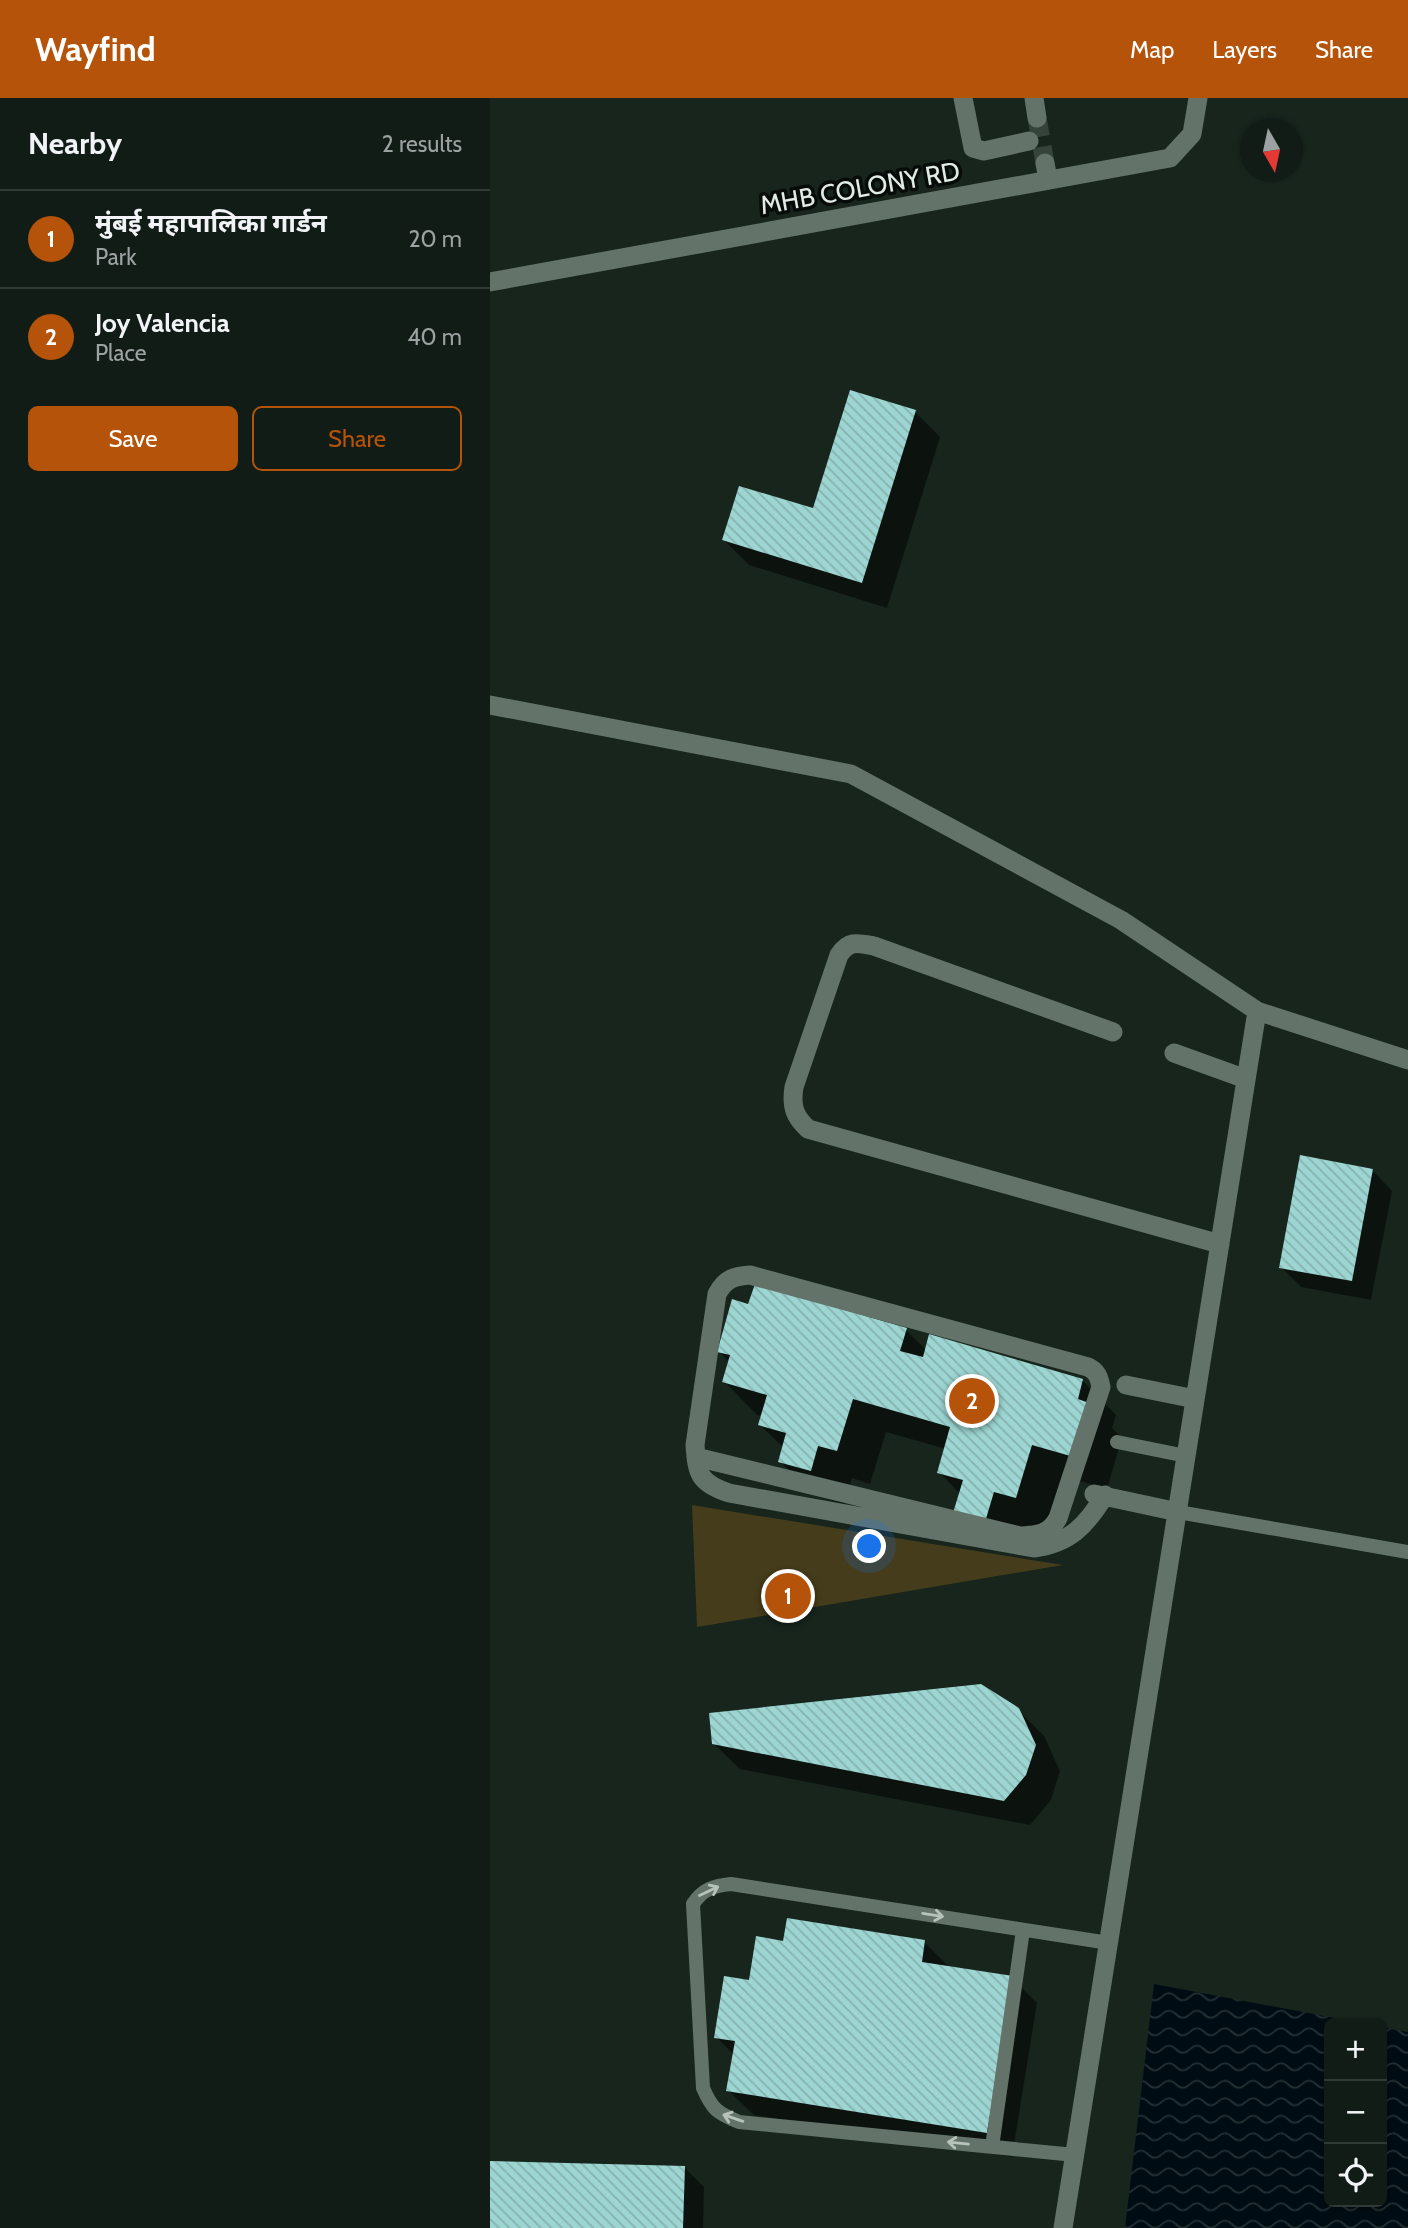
<!DOCTYPE html>
<meta charset="utf-8">
<style>
body{margin:0;font-family:Cabin,"Noto Sans Devanagari",sans-serif;background:#1a251f;color:#f1f3f6}
.controls{position:absolute;right:21px;bottom:21px;display:grid;overflow:hidden;border-radius:10px;box-shadow:0 2px 5px #0004}
.controls button{width:63px;height:63px;display:grid;place-items:center;padding:0;border:0;border-bottom:2px solid #303a35;background:#111c16;color:#f1f3f6;font:35px sans-serif}
.compass{position:absolute;left:750px;top:21px;width:63px;height:63px;border-radius:50%;background:#111c16;box-shadow:0 2px 5px #0004;rotate:171deg}
.you{position:absolute;left:380px;top:1449px;width:24px;height:24px;margin:-18px;border:5px solid #fff;border-radius:50%;background:#1a73e8;box-shadow:0 0 0 10px #1a73e833}
.badge{display:grid;place-items:center;width:46px;height:46px;border-radius:50%;background:#b45309;color:#fff;font-size:23px;font-weight:700}
.pin{position:absolute;translate:-50% -50%;border:4px solid #fff;box-shadow:0 2px 7px #0006}
.list{margin:0;padding:0;list-style:none}
h2{display:flex;justify-content:space-between;align-items:center;height:91px;margin:0;padding:0 28px;font-size:30px}
h2 small{font-size:23px;font-weight:400;color:#9ca1a1}
.list li{display:grid;grid-template-columns:46px 1fr auto;gap:21px;align-items:center;box-sizing:border-box;height:98px;padding:0 28px;border-top:2px solid #303a35}
.list b{display:block;font-size:26px;white-space:nowrap}
.list p{margin:0;font-size:23px;white-space:nowrap;color:#9ca1a1}
.list em{font-size:23px;font-style:normal;color:#9ca1a1}
.actions{display:flex;gap:14px;padding:21px 28px}
.actions a{flex:1;padding:16px 0;border:2px solid #b45309;border-radius:10px;text-align:center;font-size:24px;color:#b45309}
.actions .main{background:#b45309;color:#fff}
.icon{flex:none;width:38px;height:38px;fill:none;stroke:currentColor;stroke-width:2;stroke-linecap:round;stroke-linejoin:round}
.map{position:relative;flex:none;width:918px;height:2130px;overflow:hidden}
header{display:flex;align-items:center;gap:42px;box-sizing:border-box;height:98px;padding:0 35px;background:#b45309;color:#fff}
header strong{font-size:33px}
nav{display:flex;gap:38px;margin-inline-start:auto;font-size:24px}
main{display:flex}
aside{flex:1;background:#111c16}
.map>svg:first-child{display:block}
</style>
<header>
<strong>Wayfind</strong>
<nav><a>Map</a><a>Layers</a><a>Share</a></nav>
</header>
<main>
<aside>
<h2>Nearby<small>2 results</small></h2>
<ul class="list">
<li><span class="badge">1</span><div><b>मुंबई महापालिका गार्डन</b><p>Park</p></div><em>20 m</em></li>
<li><span class="badge">2</span><div><b>Joy Valencia</b><p>Place</p></div><em>40 m</em></li>
</ul>
<div class="actions"><a class="main">Save</a><a>Share</a></div>
</aside>
<div class="map">
<svg width="918" height="2130" viewBox="0 0 918 2130">
<defs>
<pattern id="water-waves" width="16" height="10" patternUnits="userSpaceOnUse" patternTransform="scale(1.75)"><rect width="16" height="10" fill="#000c13"/><path d="M0 5q4-4 8 0t8 0" fill="none" stroke="#253035"/></pattern>
<pattern id="building-back-hatch" width="6" height="6" patternUnits="userSpaceOnUse" patternTransform="scale(1.75)"><rect width="6" height="6" fill="#9cd5d1"/><path d="M-1 5l2 2M0 0l6 6M5-1l2 2" fill="none" stroke="#86b2ae"/></pattern>
</defs>
<rect width="100%" height="100%" fill="#17251d"/>
<path fill="#453c1b" d="M202,1407L573,1467L207,1529Z"/>
<path fill="url(#water-waves)" d="M664,1886L871,1925H839V2104H892V1929L918,1934V2130H635Z"/>
<path fill="#0007" d="M425,314L450,339L397,510L259,467L234,442L324,412Z
M883,1073L902,1093L881,1202L811,1189L791,1169Z
M260,1208L416,1232L436,1252L440,1239L593,1283L626,1317L622,1330L632,1340L617,1391L576,1379L560,1433L537,1427L529,1457L449,1374L456,1351L396,1334L380,1386L362,1380L354,1406L323,1397L290,1363L294,1350L270,1327L273,1318L267,1317L234,1283L239,1264L229,1253Z
M527,1611L554,1638L570,1673L561,1702L540,1727L250,1671L224,1646Z
M434,1844L460,1870L522,1880L547,1905L522,2059L264,2017L238,1992L244,1957L226,1939L260,1884L295,1845Z
M0,2064L194,2069L214,2089L213,2130H0Z"/>
<path fill="url(#building-back-hatch)" d="M360,292L426,312L372,485L232,442L249,388L323,410Z
M810,1057L883,1071L862,1183L789,1170Z
M265,1186L417,1230L410,1253L433,1259L439,1236L593,1281L588,1301L599,1305L584,1359L542,1347L526,1400L504,1394L495,1424L463,1415L473,1382L447,1375L460,1329L363,1301L347,1353L328,1348L321,1373L288,1364L296,1335L268,1327L277,1297L232,1284L240,1257L227,1254L242,1201L258,1206Z
M491,1586L529,1610L546,1647L536,1677L514,1703L222,1646L219,1615Z
M297,1820L435,1842L432,1864L523,1878L497,2035L236,1993L245,1943L224,1940L234,1878L259,1882L266,1838L293,1843Z
M0,2063L195,2068L193,2130H0Z"/>
<g fill="none" stroke-linecap="round" stroke-linejoin="round">
<path stroke="#35433b" stroke-width="19" stroke-dasharray="19 10" stroke-linecap="butt" d="M547,20L555,65"/>
<path stroke="#637369" stroke-width="14" d="M627,1344L696,1358
M688,1414L918,1454
M502,2049L533,1832
M585,2057L249,2024C227,2015 222,2011 213,1990L203,1806C213,1791 223,1788 241,1786L619,1845"/>
<path stroke="#637369" stroke-width="19" d="M473,0L483,50L494,53L539,43
M544,0L547,20
M555,65L558,82
M0,607L361,676L631,822L767,913L918,962
M623,934L384,848C368,845 359,842 349,857L304,989C301,1008 304,1018 318,1031L730,1146
M684,955L756,981
M636,1287L705,1301
M206,1359L530,1438C547,1437 559,1437 568,1420L611,1289C609,1279 607,1273 598,1269L260,1177C244,1178 235,1181 227,1196L205,1347C207,1376 209,1385 239,1395L544,1450C580,1445 596,1428 615,1397
M604,1396L688,1414
M573,2130L767,913"/>
<path stroke="#637369" stroke-width="19" d="M0,184L680,60L702,36L708,0"/>
</g>
<defs><path id="oneway-shaft" d="M-6 0H5M1.5-3L5.5 0L1.5 3" fill="none" stroke-width="1.6" stroke-linecap="round" stroke-linejoin="round" transform="scale(1.75)"/></defs>
<g stroke="#b6c2ba">
<use href="#oneway-shaft" transform="translate(219 1793) rotate(-25)"/>
<use href="#oneway-shaft" transform="translate(443 1817) rotate(9)"/>
<use href="#oneway-shaft" transform="translate(243 2020) rotate(-161)"/>
<use href="#oneway-shaft" transform="translate(468 2045) rotate(-174)"/>
</g>
<g text-anchor="middle" dominant-baseline="central" stroke-width="7" stroke-linejoin="round" paint-order="stroke">
<g font-size="26" fill="#e2ece6" stroke="#070c09">
<text transform="translate(370 90) rotate(-10)">MHB COLONY RD</text>
</g>
</g>
</svg>
<div class="controls">
<button>+</button>
<button>−</button>
<button><svg class="icon" aria-label="locate" viewBox="0 0 24 24"><circle cx="12" cy="12" r="6"/><path d="M12 2v4M12 18v4M2 12h4M18 12h4"/></svg></button>
</div>
<svg class="compass" viewBox="-18 -18 36 36"><path d="M0-13l5 13h-10z" fill="#e53935"/><path d="M0 13l5-13h-10z" fill="#9ca1a1"/></svg>
<div class="you"></div>
<div class="pin badge" style="left:298px;top:1498px">1</div>
<div class="pin badge" style="left:482px;top:1303px">2</div>
</div>
</main>
